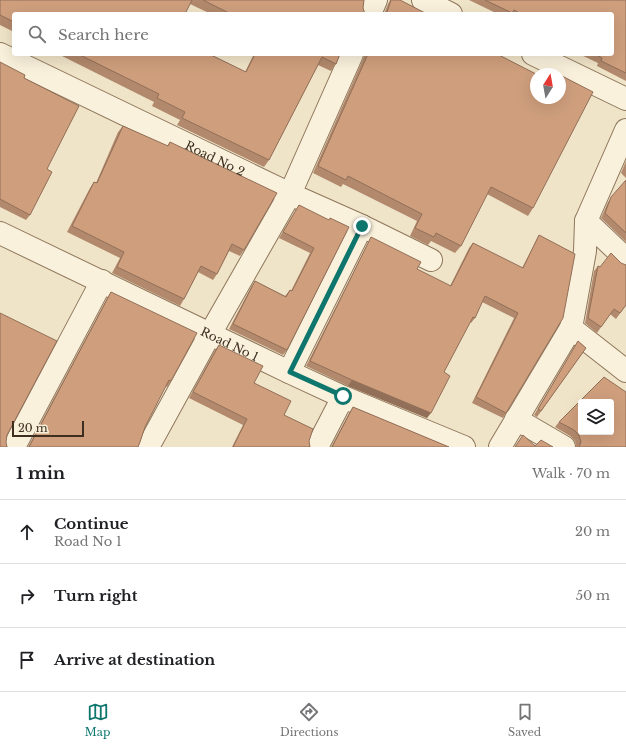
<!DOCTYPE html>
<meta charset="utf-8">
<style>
body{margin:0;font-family:"Libre Baskerville",serif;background:#f6f6f6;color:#202124}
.controls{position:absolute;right:12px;bottom:12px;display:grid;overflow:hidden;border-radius:4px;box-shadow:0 4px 16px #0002}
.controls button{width:36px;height:36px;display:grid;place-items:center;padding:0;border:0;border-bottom:1px solid #e0e0e0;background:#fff;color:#202124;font:20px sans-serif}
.compass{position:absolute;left:530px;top:68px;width:36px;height:36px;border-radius:50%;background:#fff;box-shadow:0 4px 16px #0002;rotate:11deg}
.scale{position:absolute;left:12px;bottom:10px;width:72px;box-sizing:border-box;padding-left:4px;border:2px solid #3d2e20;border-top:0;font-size:11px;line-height:14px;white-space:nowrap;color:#3d2e20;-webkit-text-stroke:3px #f7eed8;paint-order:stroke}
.stop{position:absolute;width:12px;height:12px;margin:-9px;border:3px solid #0f766e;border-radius:50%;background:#fff}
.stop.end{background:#0f766e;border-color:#fff;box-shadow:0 1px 4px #0008}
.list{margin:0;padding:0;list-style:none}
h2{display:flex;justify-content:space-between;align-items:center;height:52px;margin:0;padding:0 16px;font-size:17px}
h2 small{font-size:13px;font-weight:400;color:#757577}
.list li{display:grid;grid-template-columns:26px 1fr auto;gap:12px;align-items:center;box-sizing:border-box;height:64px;padding:0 16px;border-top:1px solid #e0e0e0}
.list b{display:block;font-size:15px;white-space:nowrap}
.list p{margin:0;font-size:13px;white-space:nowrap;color:#757577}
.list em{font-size:13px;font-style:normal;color:#757577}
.icon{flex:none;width:22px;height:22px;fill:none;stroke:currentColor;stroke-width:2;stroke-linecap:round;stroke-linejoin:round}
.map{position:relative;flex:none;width:626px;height:447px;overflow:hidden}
.search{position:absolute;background:#fff;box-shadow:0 4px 16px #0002;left:12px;right:12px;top:12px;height:44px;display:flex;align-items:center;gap:10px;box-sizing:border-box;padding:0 14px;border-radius:4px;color:#757577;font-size:15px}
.sheet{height:244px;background:#fff}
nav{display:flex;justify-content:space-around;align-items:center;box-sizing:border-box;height:56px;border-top:1px solid #e0e0e0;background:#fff;font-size:11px;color:#757577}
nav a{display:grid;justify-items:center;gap:2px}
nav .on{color:#0f766e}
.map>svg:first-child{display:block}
</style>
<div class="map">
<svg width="626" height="447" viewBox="0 0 626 447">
<rect width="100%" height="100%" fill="#f0e4c8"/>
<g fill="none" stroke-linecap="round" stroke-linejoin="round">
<g stroke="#8d765c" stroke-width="24">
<g id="minor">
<path d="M423,0L451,14"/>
<path d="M370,14L376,0"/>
<path id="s1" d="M0,54L290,194L362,226L431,260"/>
<path d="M533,54L626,99"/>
<path d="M586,221L626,259"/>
<path id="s2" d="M0,233L289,372L343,397L464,447"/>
<path d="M571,328L626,371"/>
<path d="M289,372L362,226"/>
<path d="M516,419L564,447"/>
<path d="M14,447L102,281"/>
<path d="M148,447L210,334L290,194L352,54"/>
<path d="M317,447L343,397"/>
<path d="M500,447L571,328L585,251L586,221L626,130"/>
</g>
</g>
<use href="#minor" stroke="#faf1dc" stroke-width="22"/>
</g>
<path fill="#b2896c" d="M0,0H364L363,8L365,14H211L190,4L14,14V32L0,25Z
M390,0H400L427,14H384L388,4Z
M469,0H626V81L597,66L598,63L579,54H612V14H498Z
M58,54H209L245,72L254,54H340L336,64L331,71L318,65L269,160L264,167L177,125L180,120L152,106L154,102Z
M364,54H497L533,208L528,216L487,194L461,246L455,253L431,241L428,245L410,236L417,221L343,184L341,187L313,173L363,59Z
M0,62L24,78L47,169L30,215L26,220L0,207Z
M123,126L167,146L170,142L244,250L240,256L229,251L217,274L213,280L198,272L184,299L180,306L112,273L120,258L67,232L90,188L94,182L96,183L118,132Z
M626,161V178L621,173Z
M626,180V242L601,218L608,202Z
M299,205L328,220L287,350L283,355L229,329L251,287L255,281L285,296L290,290L291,291L310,253L279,238Z
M539,235L506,413L503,418L472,403L514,318L482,302L475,318L471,323L470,322L444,372L427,418L348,386L306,366L368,243L371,237L417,269L450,286L469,248L473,243L522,268L536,241Z
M621,263L626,305L616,319L610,314L597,333L585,323L594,271L598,266L600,267Z
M111,292L171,381L167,387L165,386L145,427L138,447H28L107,298Z
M578,341L586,348L537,417L534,415Z
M219,345L309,441L310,447H232L243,425L189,398L215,350Z
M353,407L449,447H331L349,413Z
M559,422L626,447H576L575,441L570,436L555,427Z"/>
<path fill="#916f58" d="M352,380L431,413L427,418L348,386Z"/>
<path fill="#cf9f7d" stroke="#916f58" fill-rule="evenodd" d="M0,0H192L185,14H14V22L0,15Z
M203,0H364L363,8L365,14H231Z
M391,0H400L427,14H385L387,12Z
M485,0H626V73L601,61L602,58L595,54H612V14H521L514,10L512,13Z
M78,54H209L246,72L255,54H340L336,64L322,57L269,160L182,118L185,112L157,98L159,94Z
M368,54H497L536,74V98H560V75L593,92L533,208L491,187L461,246L436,233L434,237L415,228L422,214L348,176L346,180L318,166Z
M0,62L25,75L24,78L79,106L47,169L52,172L30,215L0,199Z
M123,126L168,146L170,142L277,193L244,250L232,244L217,274L201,266L184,299L117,267L124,252L72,226L94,182L97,183Z
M626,180V233L605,213L611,197Z
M299,205L329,220L330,218L349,227L287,350L233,324L255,281L286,297L290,290L292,291L314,248L283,232Z
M539,235L575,254L563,318L506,413L476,397L518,313L485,296L475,318L473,317L444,372L450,376L431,413L352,380L310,361L371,237L421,262L417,269L451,286L473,243L523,268Z
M611,253L621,263L626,265V305L620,313L614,309L601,327L588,318L598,266L600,267Z
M111,292L197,333L171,381L169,380L145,427L140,442L138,447H29Z
M0,313L57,341L7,435L6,442L7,447H0Z
M578,341L586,348L541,411L538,409Z
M219,345L263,366L254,383L291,401L284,415L313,429L309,441L310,447H233L247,419L193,392Z
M604,377L626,392V447H579L581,442L579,435L574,430L559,422ZM581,402H611V432H581Z
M353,407L449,447H332Z
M523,435L535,446L541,440L553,447H515Z"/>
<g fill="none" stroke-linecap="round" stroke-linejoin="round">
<path stroke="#0f766e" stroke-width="5" d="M343,396L290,372L362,226"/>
</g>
<g text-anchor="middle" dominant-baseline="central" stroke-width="3" stroke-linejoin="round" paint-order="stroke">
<g font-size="12" fill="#3d2e20" stroke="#f7eed8">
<text stroke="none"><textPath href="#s1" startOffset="239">Road No 2</textPath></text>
<text stroke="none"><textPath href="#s2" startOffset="255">Road No 1</textPath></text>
</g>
</g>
</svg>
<div class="controls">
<button><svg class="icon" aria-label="layers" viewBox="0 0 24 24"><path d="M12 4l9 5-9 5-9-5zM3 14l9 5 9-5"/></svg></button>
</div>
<svg class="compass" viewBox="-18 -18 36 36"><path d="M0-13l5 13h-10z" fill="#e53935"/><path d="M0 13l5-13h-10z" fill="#757577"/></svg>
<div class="scale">20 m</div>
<div class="stop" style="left:343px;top:396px"></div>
<div class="stop end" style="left:362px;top:226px"></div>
<div class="search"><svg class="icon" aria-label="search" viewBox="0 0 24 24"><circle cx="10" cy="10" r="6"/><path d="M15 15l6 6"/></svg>Search here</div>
</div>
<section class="sheet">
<h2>1 min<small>Walk · 70 m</small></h2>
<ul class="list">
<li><svg class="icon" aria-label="ahead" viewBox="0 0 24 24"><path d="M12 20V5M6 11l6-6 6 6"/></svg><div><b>Continue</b><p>Road No 1</p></div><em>20 m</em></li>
<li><svg class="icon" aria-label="right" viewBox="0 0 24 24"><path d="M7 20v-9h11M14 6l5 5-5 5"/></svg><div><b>Turn right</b></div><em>50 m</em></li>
<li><svg class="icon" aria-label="arrive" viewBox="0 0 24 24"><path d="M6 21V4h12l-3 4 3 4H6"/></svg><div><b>Arrive at destination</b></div></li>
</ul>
</section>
<nav>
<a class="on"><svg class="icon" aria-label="map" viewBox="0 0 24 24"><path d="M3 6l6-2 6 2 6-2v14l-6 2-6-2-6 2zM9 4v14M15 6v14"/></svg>Map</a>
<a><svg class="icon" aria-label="directions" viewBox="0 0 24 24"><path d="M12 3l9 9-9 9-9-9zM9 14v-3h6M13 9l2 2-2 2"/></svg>Directions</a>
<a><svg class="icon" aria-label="saved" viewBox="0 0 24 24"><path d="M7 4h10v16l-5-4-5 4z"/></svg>Saved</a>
</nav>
